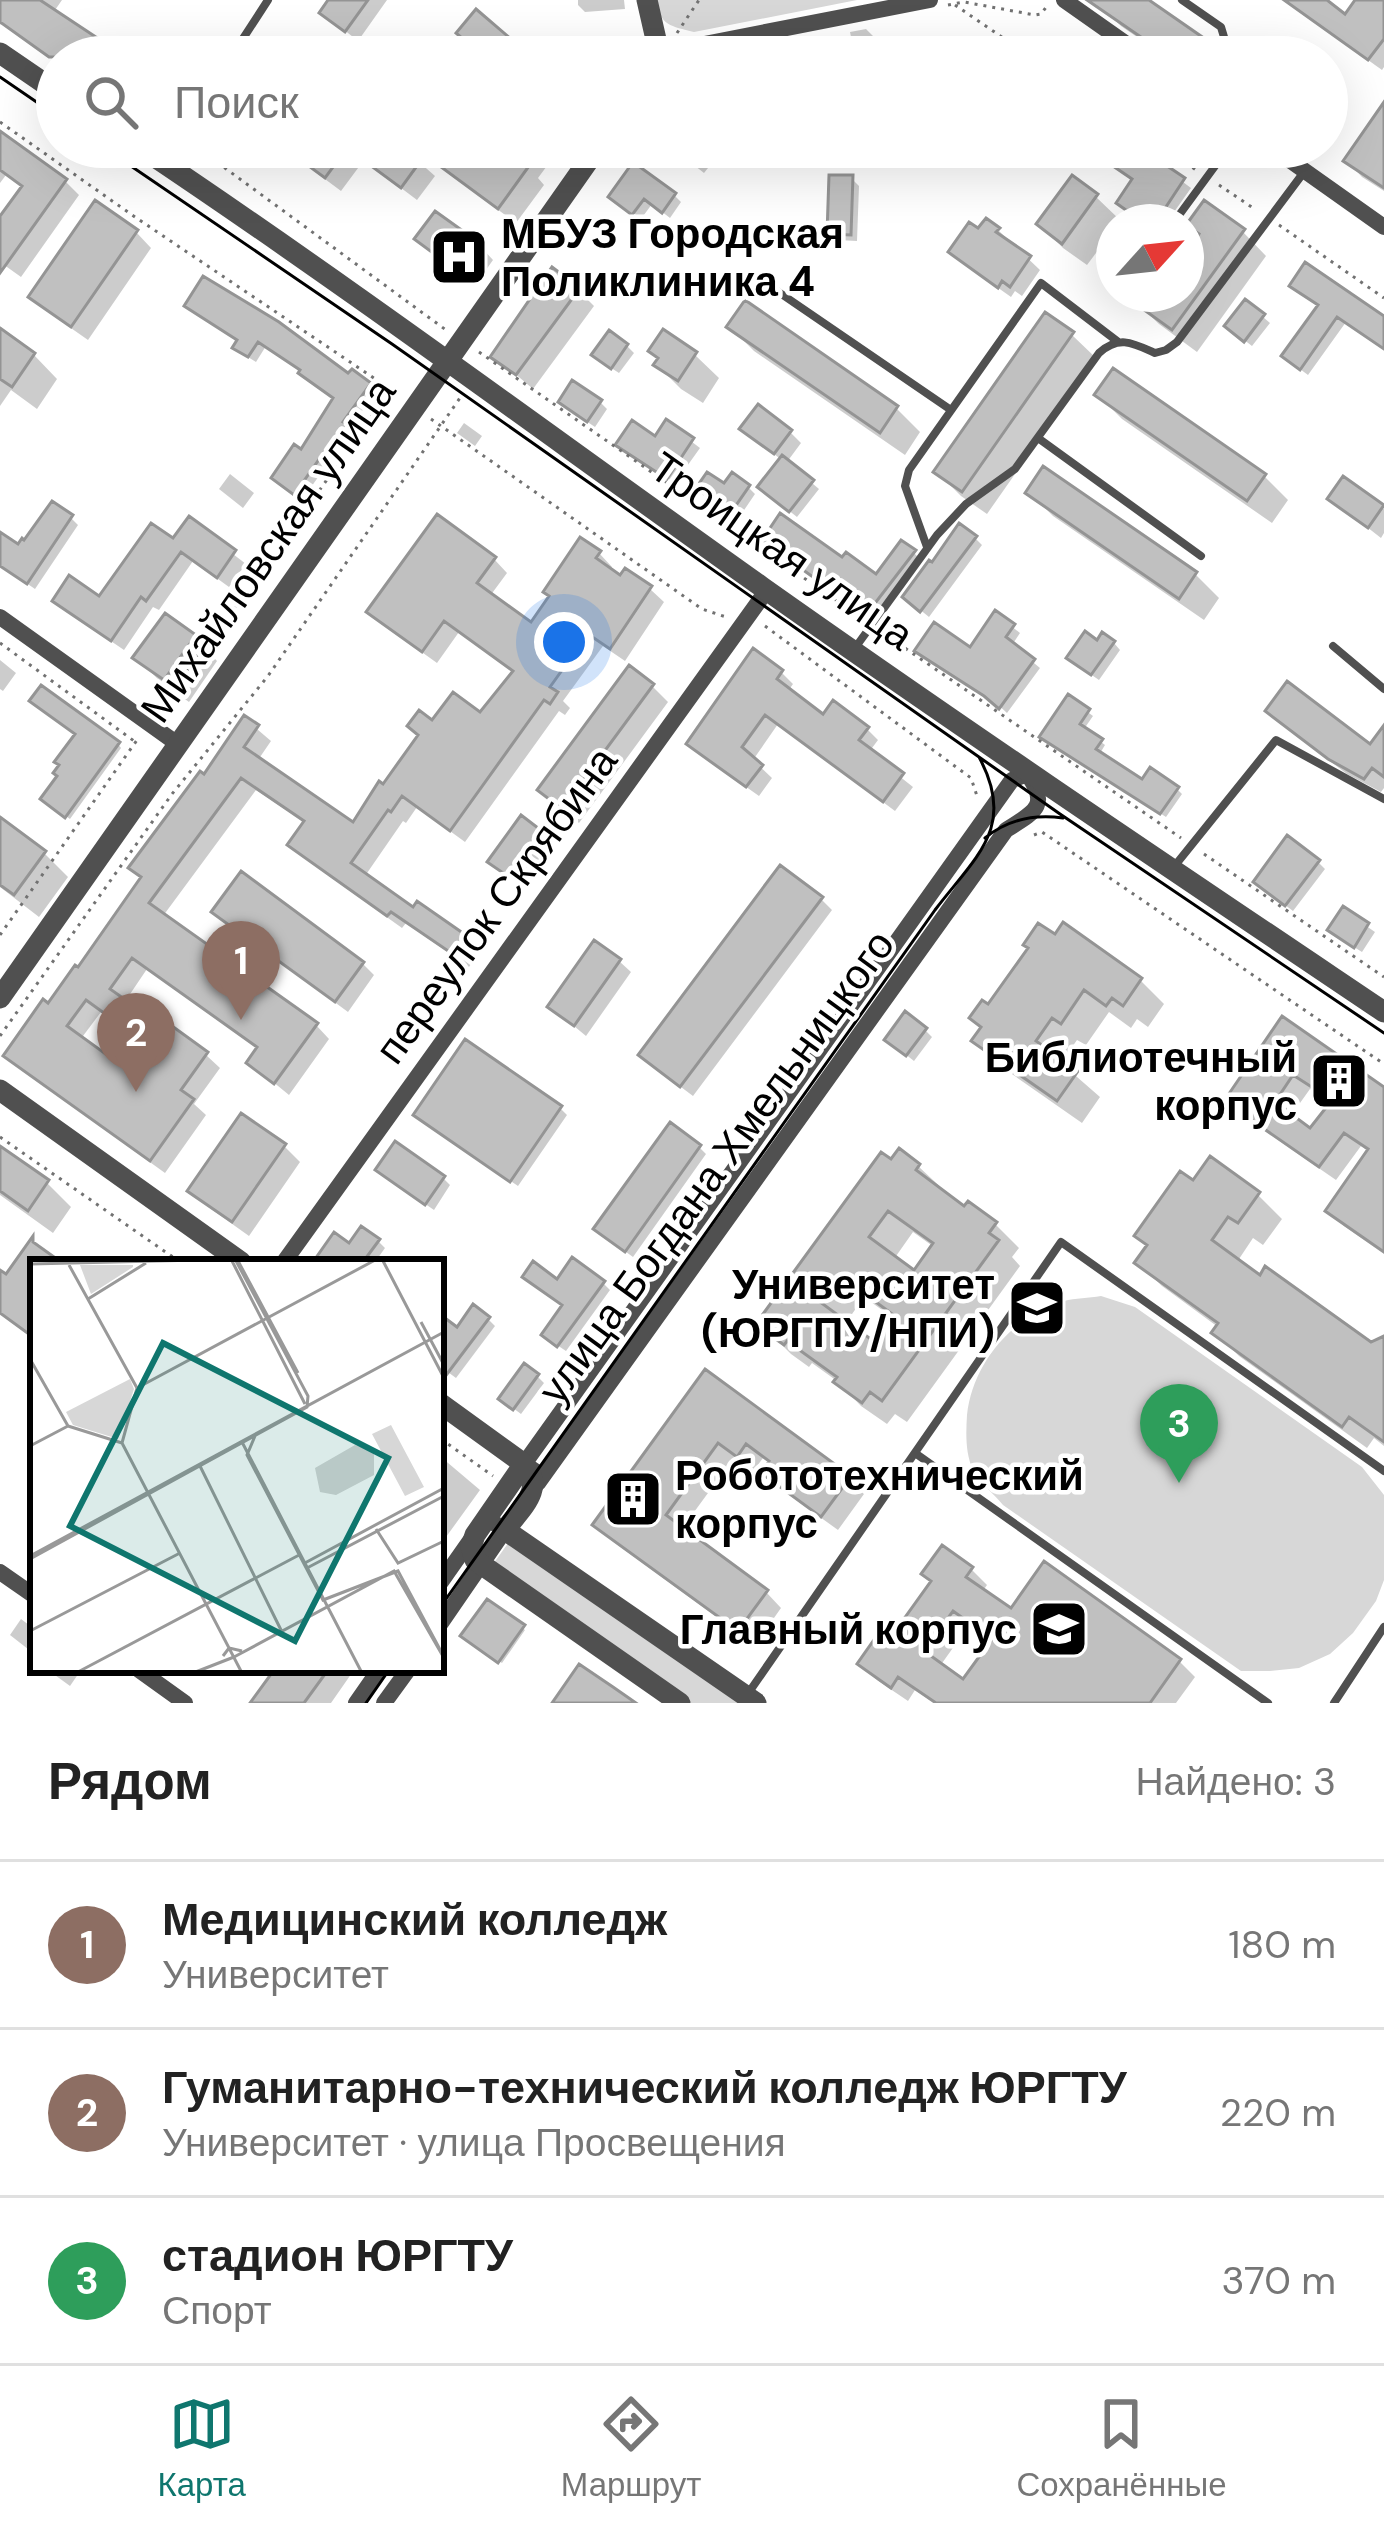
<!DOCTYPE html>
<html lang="ru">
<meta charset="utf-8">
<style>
body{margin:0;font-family:"DM Sans",sans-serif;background:#f2f2f2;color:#222}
.compass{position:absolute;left:1096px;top:204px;width:108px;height:108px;border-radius:50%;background:#fff;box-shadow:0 12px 48px #0002;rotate:63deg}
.you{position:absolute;left:564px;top:642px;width:42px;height:42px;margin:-30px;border:9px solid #fff;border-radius:50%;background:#1a73e8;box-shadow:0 0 0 18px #1a73e833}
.badge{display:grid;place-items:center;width:78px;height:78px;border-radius:50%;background:#0f766e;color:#fff;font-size:39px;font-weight:700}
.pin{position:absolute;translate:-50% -99px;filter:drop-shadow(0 3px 6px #0008)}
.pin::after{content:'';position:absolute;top:63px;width:42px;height:36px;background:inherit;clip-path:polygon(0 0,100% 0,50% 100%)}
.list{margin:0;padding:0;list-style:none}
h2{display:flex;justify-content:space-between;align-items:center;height:156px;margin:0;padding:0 48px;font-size:51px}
h2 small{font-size:39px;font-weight:400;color:#767676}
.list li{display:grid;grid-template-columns:78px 1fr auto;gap:36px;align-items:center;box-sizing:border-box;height:168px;padding:0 48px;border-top:3px solid #e0e0e0}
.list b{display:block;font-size:45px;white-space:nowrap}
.list p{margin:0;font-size:39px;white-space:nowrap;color:#767676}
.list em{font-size:39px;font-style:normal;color:#767676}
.icon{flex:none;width:66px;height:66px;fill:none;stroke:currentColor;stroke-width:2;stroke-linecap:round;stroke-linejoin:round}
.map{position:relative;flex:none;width:1384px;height:1703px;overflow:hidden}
.search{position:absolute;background:#fff;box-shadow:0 12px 48px #0002;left:36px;right:36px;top:36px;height:132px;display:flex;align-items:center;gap:30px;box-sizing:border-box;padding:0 42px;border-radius:66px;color:#767676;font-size:45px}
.sheet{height:660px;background:#fff}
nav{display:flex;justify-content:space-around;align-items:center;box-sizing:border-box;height:168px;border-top:3px solid #e0e0e0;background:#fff;font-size:33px;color:#767676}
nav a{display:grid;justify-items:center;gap:6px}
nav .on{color:#0f766e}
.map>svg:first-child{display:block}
</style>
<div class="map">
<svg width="1384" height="1703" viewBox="0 0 1384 1703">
<rect width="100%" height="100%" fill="#fff"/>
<path fill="#d7d7d7" d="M656,0H857L694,32C671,26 660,26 656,0Z
M1101,1296L1135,1307L1362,1467L1384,1495V1580L1376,1601L1353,1633L1330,1654L1299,1668L1270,1671H1241L1003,1505C994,1494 979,1482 973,1470C965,1453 966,1432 967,1415C973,1362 1013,1316 1064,1301C1075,1298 1089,1298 1101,1296Z
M511,1539L756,1703H691L491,1567Z"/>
<path fill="#0003" fill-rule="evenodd" d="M0,0H62L53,13L120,57H57V61L2,22L0,25Z
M332,0H387L358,41L323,13Z
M578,0H624L625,9L585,12L578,5Z
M1107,0H1144L1206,43L1220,57H1166L1121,26L1102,7Z
M1284,0H1322L1345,18L1359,0H1384V67L1382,70Z
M866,29L873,36L877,57H855L850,32Z
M583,37L604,53L601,57H567Z
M508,40L515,47L506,57H451Z
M815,44L822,51L824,57H793L792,48Z
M1384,107V191L1362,177L1347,161Z
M0,135L65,181L79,195L21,277L0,262V222L24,188L6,175L0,183Z
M282,147H402L435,176L417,200L364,160L341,191Z
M433,147H561L538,178L544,185L516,223L445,171L428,154Z
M671,147H714L720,153L704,173Z
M1085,147H1136L1191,188L1167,222H1145L1135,180Z
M851,178L859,186L857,241L837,240L830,233Z
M1072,179L1096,197L1120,220L1114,222V229L1087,265L1063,248L1040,224Z
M674,195L681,202L670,218L652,204L641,219L612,196Z
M998,230L1040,270L1022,296L1015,291L1011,297L963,263L952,252L979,232Z
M136,232L151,248L88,340L48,312L32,297Z
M1243,232L1266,256L1197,352L1159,324L1135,301L1140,294H1186V258Z
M418,239L482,248L493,260L476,284Z
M578,290L594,306L533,389L494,356Z
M187,306L369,385L376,392L348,430L352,434L337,458L333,456L302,500L281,485L336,399L303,372L266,346L256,362L243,354L240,341Z
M1320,306L1384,320V350L1346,322L1308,375L1292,363Z
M1263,317L1270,323L1252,346L1235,333Z
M730,327L896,408L920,432L905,455L754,351Z
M0,332L34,355L57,379L37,409L11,390L0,406Z
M1072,335L1096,358L987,514L961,496L937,472Z
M627,346L634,353L619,373L602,362Z
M695,355L719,378L703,403L681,389L657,365Z
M1098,395L1264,476L1288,500L1272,523L1122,419Z
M600,402L607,409L595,427L568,409Z
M464,423L482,436L475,446L457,433Z
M667,423L700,448L675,483L626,451L656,440Z
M790,432L801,443L787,462L819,489L797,517L768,494L782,460L755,440Z
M230,474L254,493L243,508L219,489Z
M1344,480L1384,509V533L1381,538L1331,499Z
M725,487H748L755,494L736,522L721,511Z
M1029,492L1195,574L1219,598L1204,620L1053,516Z
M71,518L78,525L35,589L0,565V536L19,548Z
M190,521L246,564L229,587L193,561L159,610L153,607L124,650L68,612L56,601L100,600L174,543Z
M975,538L982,545L929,617L913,604Z
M770,549L843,561L877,579L914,553L921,560L874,620L786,557L784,559Z
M599,553L612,567L609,571L650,589L664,602L625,661L603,646L563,701L570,708L565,715L559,711L465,842L417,807L406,823L403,821L365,876L414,911L465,938L479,952L469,967L406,923L402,928L304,858L291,845L306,823L256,790L163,916L316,1025L329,1039L289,1095L250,1063L260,1049L147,969L124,1003L140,1014L144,1009L206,1055L220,1068L194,1104L206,1115L165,1173L21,1069L7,1056L79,971L144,879L204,778L245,719L271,741L258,760L354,826L433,724L480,716L515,673L459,632L437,663L384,625L370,612L494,559L507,573L490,596L532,626ZM101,1012L128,1031L108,1059L80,1040Z
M996,614L1020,633L1012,645L1040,668L1007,713L995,702L970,652Z
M194,637L217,661L189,702L160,681L136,658Z
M1114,643L1120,650L1099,680L1077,665L1098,644Z
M0,660L16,673L3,691L0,689Z
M781,672L793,684L788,691L824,718L867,729L878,740L869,752L913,787L895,811L778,724L753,760L772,778L759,796L701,755L690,743Z
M652,686L668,702L579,823L541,790Z
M1069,698L1093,716L1084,729L1105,745L1099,755L1143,783L1177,789L1182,794L1166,817L1048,741Z
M1269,710L1370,748L1384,730V788L1381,792L1347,774L1284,726Z
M118,744L121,748L70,819L47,802L61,776Z
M0,821L44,853L68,877L39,917L0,887Z
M540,833L551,844L521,886L491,861Z
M1318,862L1325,869L1293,911L1264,889Z
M821,899L832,910L693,1096L653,1066Z
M1343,910L1375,932L1362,952L1338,937Z
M227,923L363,964L374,975L348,1012Z
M1064,927L1141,981L1164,1004L1148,1027L1137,1019L1131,1028L1109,1012L1086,1045L1077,1040L1061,1063L1100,1097L1082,1123L999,1065L975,1041L989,1009L1031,948L1056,939Z
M619,961L631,972L586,1036L551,1007Z
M1283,1021L1384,1091V1254L1344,1226L1329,1211L1369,1152L1361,1146L1336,1180L1243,1116L1228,1101ZM1310,1089L1333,1104L1311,1132L1290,1117Z
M925,1030L932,1037L914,1061L895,1046Z
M560,1108L567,1115L518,1186L424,1122Z
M284,1146L300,1162L249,1236L207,1206L191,1191Z
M699,1147L706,1154L633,1257L604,1236Z
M0,1150L47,1183L71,1207L53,1233L0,1195Z
M1211,1161L1258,1195L1282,1219L1263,1245L1253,1238L1237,1262L1371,1345L1384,1340V1446L1374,1438L1367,1448L1239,1356L1215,1332L1218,1327L1162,1286L1138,1263Z
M918,1166L965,1210L995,1224L1019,1248L1012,1257L1020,1266L907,1422L895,1414L887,1424L861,1406L837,1381L812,1363L809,1367L791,1354L767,1330ZM913,1232L934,1247L915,1274L894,1259ZM864,1297L896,1320L876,1347L845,1324Z
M386,1177L443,1178L450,1185L434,1210Z
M378,1241L385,1248L375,1262H317Z
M558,1283H603L610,1290L566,1351L551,1341L565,1306Z
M441,1319L457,1331L488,1319L495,1326L456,1378L441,1367Z
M706,1373L849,1478L864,1494L838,1530L781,1489L765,1473L771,1464L763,1458L754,1470L735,1456L681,1530L766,1592L781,1608L755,1645L611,1540L596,1524Z
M537,1376L544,1383L521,1414L509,1405Z
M441,1457L480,1490L441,1544Z
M943,1549L971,1569L987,1585L982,1592L1012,1612L1179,1661L1195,1677L1176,1703H934L915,1690L908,1701L877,1680L861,1664L889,1645L933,1582ZM970,1624L994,1641L964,1683L940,1666Z
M487,1603L525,1630L502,1663L464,1636Z
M21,1619L33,1628V1653L10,1635Z
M48,1670H81L70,1686Z
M277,1670H354L331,1703H263Z"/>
<path fill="#c0c0c0" stroke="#949494" stroke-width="3" fill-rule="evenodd" d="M0,0H40L126,57H49L0,22Z
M328,0H368L345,32L319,13Z
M1087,0H1149L1208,41L1197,57H1170Z
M1284,0H1327L1345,14L1355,0H1384V39L1368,60Z
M476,9L511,39L496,57H447L463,39L456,33Z
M1384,102V188L1343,161Z
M0,131L67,179L0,273V216L22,186L0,170Z
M283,147H407L422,159L401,188L347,148L325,178Z
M414,147H504L529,166L498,209Z
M1085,147H1139L1185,178L1156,222H1143L1116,203L1132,179Z
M633,162L676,193L662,213L644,199L632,215L608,197Z
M829,175H853L851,235L827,234Z
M1072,175L1098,194L1062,244L1036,224Z
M95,200L138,230L71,327L28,297Z
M1204,200L1245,229L1172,330L1122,294H1186V253L1199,234L1186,225Z
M435,211L484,246L463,275L414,239Z
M986,218L1000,228L996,232L1031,256L1010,287L1002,281L998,288L948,252L969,222L978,228Z
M1305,262L1384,316V349L1337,317L1300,370L1281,356L1318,305L1289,286Z
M552,267L580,288L516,375L490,357Z
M203,276L279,322L348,373L352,369L371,383L343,422L347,424L329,454L325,451L294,495L271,478L294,444L301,449L333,398L298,373L300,370L258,342L248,357L232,348L237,340L184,306Z
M1245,299L1265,314L1244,342L1224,326Z
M745,300L898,406L880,433L726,327Z
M1045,312L1074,332L962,492L933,472Z
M0,328L35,353L12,387L0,379Z
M663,329L697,352L678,381L653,365L658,358L648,351Z
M609,330L628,344L611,369L591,355Z
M1113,368L1266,474L1247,501L1094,395Z
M572,380L602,400L587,422L558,402Z
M758,404L792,430L774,454L739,429Z
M666,419L694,438L667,479L615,445L632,420L655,436Z
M782,455L814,480L789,512L757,487Z
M1043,466L1197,572L1179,599L1025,493Z
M707,472L724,483L732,472L750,485L728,517L710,504L713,500L696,488Z
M1343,476L1384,505L1368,528L1327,499Z
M52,501L73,515L27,584L0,566V532L18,544L22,538L24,540Z
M780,513L842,557L846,552L876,574L901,540L916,550L866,615L778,552L776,554L760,543Z
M437,514L496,557L477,583L531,622L549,596L543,592L580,537L601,551L596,558L620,575L625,568L652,586L610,649L588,634L550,687L558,692L550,704L544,700L450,831L402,796L391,812L388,810L351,863L413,907L417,901L467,936L454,955L391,912L387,916L287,845L304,821L241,778L149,903L318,1023L274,1084L246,1063L257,1047L132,958L110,989L140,1010L143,1005L208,1052L181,1090L194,1099L150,1161L3,1056L43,999L48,1003L75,965L78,967L141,877L128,868L200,771L204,774L244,715L259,725L244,747L353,822L379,781L383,784L418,735L407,726L419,710L432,720L453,692L480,712L513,671L444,621L422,652L366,612ZM86,1000L126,1029L107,1055L67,1026Z
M189,516L236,550L217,578L181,552L146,601L141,597L111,641L52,601L69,575L99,596L151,523L173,538Z
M959,523L977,536L920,612L902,597L929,560L932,562Z
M995,610L1015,624L1006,637L1035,659L999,709L984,696L914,651L934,622L970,647Z
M165,613L196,635L164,680L132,658Z
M1085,631L1097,640L1102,632L1115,641L1091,675L1066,658Z
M753,648L783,670L777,679L823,714L833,700L869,727L859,740L904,773L883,802L765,715L742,747L763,765L746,787L686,744Z
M629,665L654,684L562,809L537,790Z
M1287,681L1370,744L1384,725V777L1372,768L1364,779L1328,759L1265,711Z
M41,685L120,742L65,818L40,799L57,776L53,773L59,765L54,762L75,734L29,701Z
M1068,694L1090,709L1080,724L1103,739L1096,749L1142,779L1150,767L1179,787L1160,814L1039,737Z
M521,815L542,831L509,877L487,862Z
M0,817L46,851L14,895L0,885Z
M1287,835L1320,860L1285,906L1253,882Z
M780,865L823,897L680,1087L638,1055Z
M241,871L364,962L335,1002L211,912Z
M1343,906L1369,923L1354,948L1327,930Z
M1063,922L1142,978L1123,1006L1112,998L1106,1006L1084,990L1061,1024L1052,1018L1036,1041L1078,1071L1057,1101L971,1041L981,1027L969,1018L982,1000L988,1004L1028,948L1023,945L1038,923L1055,934Z
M594,940L621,959L574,1026L547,1007Z
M905,1011L927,1028L906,1056L884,1040Z
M1282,1016L1384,1087V1252L1325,1211L1368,1149L1344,1133L1319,1167L1224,1101ZM1293,1075L1332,1100L1310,1128L1275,1102Z
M465,1039L562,1106L510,1182L413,1115Z
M241,1113L286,1144L232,1222L187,1191Z
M670,1122L701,1145L625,1252L593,1229Z
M395,1141L445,1176L425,1205L375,1170Z
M0,1146L49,1180L28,1211L0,1191Z
M899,1148L920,1164L916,1170L964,1206L968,1201L997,1222L989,1233L999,1240L882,1401L870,1392L862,1403L833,1382L837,1377L787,1341L784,1345L763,1330L771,1320L763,1314L881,1152L891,1159ZM888,1211L933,1243L914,1270L869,1237ZM839,1275L895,1316L876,1343L820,1302Z
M1210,1156L1260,1192L1238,1223L1228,1217L1212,1240L1260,1275L1265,1266L1371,1342L1384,1336V1442L1349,1417L1342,1427L1211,1333L1218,1323L1134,1263L1147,1245L1134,1236L1180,1171L1193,1180Z
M361,1226L380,1239L363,1262H313L334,1232L349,1243Z
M33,1236V1242L61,1262H33V1337L0,1313V1270L6,1274Z
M572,1257L605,1281L557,1347L541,1335L562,1305L522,1277L533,1261L557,1279Z
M473,1304L490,1317L441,1382V1315L457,1327Z
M524,1363L539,1374L513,1410L498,1399Z
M705,1369L851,1476L821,1517L761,1473L769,1461L746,1444L737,1457L718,1443L666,1515L768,1590L738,1631L592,1525Z
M942,1545L973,1567L966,1577L1011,1608L1044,1561L1181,1659L1150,1703H936L898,1677L891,1688L857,1664L878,1634L888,1641L931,1581L921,1574ZM953,1611L992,1639L963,1679L924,1651Z
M487,1599L525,1625L498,1663L460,1636Z
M579,1664L613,1687L636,1703H552Z
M274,1670H328L304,1703H250Z"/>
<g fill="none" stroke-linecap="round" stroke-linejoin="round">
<path stroke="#727272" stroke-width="3" stroke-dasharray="3 6" stroke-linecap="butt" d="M948,5L964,2L1035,15L1041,14L1047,6
M955,5L1031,57
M677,33L699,0
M0,122L135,217L399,395
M1163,147L1196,170
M183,151L214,160L446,330
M1219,185L1256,210
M1279,225L1384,298
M479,352L860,617
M431,419L702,609L726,617
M765,626L971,778L978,799
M883,633L1181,838
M0,643L134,741
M160,708L281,545L390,390
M1034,835L1042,832L1384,1064
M1204,854L1384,977
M0,935L137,740
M0,1036L172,794L268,676L462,395
M0,1137L180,1262
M441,1439L493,1476"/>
<path stroke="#505050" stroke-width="8" d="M1182,0L1221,27L1224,37L1209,57
M231,57L268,0
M1174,222L1229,147
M758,278L951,410
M1038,438L1201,556
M927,547L905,486L909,470L1041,283L1117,341
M1333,646L1384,689
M855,648L937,535L966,504L1015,469L1099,353C1119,335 1133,343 1155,353L1166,350L1177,342L1304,172
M1173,868L1276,740L1384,799
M915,1453L1268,1703
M747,1695L1061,1242L1384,1471
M1334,1703L1384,1627"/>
<path stroke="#505050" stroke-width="16" d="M1064,0L1145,57
M661,57L689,47L930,0
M1271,147L1384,227
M0,617L179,745
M284,1262L767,590
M543,1476L524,1464L1012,780L1027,774L1035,779
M538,1483L1006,830C1033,813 1051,806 1027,774
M0,1572L33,1595
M441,1582L474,1535
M441,1623L505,1530L494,1523
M139,1670L185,1703
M356,1703L379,1670
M384,1703L408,1670"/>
<path stroke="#505050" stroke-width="21" d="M647,0L660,57
M0,53L57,92
M140,147C351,288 555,440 762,587C967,732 1176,872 1384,1012
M0,998L598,147
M0,1090L241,1262
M441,1404L524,1464C546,1489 521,1508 505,1530L756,1703
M524,1464L475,1535L471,1547L475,1560L680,1703"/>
<path stroke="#000" stroke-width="3" d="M0,77L57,116
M103,147L392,344L1060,814L1384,1033
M985,838C1008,819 1034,814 1063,818
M441,1606L935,910C976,856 1017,827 979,757
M366,1703L389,1670"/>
</g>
<defs>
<g id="hospital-square" transform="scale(3)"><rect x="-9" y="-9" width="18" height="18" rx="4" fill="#000" stroke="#fff"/><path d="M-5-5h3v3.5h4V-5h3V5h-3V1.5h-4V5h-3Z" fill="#fff"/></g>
<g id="building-square" transform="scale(3)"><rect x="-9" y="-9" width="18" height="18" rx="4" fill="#000" stroke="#fff"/><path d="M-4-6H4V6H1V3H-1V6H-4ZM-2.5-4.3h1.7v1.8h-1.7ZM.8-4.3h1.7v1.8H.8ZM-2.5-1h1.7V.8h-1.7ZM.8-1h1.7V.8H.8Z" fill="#fff"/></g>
<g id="university-square" transform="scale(3)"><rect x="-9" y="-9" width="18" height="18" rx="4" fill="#000" stroke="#fff"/><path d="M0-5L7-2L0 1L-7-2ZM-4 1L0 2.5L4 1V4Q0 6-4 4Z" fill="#fff"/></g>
</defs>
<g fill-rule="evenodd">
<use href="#hospital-square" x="459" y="257"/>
<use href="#building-square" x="1339" y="1081"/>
<use href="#university-square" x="1037" y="1308"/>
<use href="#building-square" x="633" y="1499"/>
<use href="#university-square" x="1059" y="1629"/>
</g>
<g text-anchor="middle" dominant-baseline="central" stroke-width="9" stroke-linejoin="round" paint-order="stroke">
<g font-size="42" font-weight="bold" fill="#000" stroke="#fff" text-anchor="end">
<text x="501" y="233" text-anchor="start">МБУЗ Городская<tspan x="501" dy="48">Поликлиника 4</tspan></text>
<text x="1297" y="1057">Библиотечный<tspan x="1297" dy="48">корпус</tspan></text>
<text x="995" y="1284">Университет<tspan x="995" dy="48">(ЮРГПУ/НПИ)</tspan></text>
<text x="675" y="1475" text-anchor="start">Робототехнический<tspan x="675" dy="48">корпус</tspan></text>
<text x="1017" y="1629">Главный корпус</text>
</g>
<g font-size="42" fill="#000" stroke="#fff">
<text transform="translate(268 550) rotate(-55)">Михайловская улица</text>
<text transform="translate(782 551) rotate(35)">Троицкая улица</text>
<text transform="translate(496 905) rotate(-54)">переулок Скрябина</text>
<text transform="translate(716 1167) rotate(-54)">улица Богдана Хмельницкого</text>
</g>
</g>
<g transform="translate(30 1259)">
<rect width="414" height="414" fill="#fff"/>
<path d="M50,6H103V8L61,35ZM100,120L104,130L88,180L43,166L36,153ZM361,166L394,228L375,237L342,175ZM325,186L344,193V216L306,236L290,233L285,209Z" fill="#d7d7d7"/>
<path fill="none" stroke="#999" stroke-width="3" d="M201,0L275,145M207,0L268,114M352,0L414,119M0,5L211,0M39,6L107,129M58,40L116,4M391,63L414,106M0,100L38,167M107,129L347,0M38,167L92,184M225,177L217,196L293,341L368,312L414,398M212,183L332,414M92,184L199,389L212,392M92,184L107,129M0,187L38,167M169,205L251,371M346,270L368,304L414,282M0,297L414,73M0,300L277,148L278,137L205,0M273,305L414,229M277,309L414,237M0,372L150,294M193,397L199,389L212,414M204,398L364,312L414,399M46,414L271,295M163,414L204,398"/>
<path fill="#0f766e" fill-opacity="0.15" stroke="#0f766e" stroke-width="6" d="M133,84L358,199L265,382L40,267Z"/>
<rect width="414" height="414" fill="none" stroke="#000" stroke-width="6"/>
</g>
</svg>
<svg class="compass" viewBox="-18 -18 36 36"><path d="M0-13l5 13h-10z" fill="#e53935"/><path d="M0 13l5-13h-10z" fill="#767676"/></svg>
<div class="you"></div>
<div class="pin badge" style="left:241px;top:1020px;background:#8d6e63">1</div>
<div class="pin badge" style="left:136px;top:1092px;background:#8d6e63">2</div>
<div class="pin badge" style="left:1179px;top:1483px;background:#2e9e5b">3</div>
<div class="search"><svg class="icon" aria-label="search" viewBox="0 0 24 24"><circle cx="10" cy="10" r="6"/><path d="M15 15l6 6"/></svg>Поиск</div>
</div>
<section class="sheet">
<h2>Рядом<small>Найдено: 3</small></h2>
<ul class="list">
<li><span class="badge" style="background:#8d6e63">1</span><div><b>Медицинский колледж</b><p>Университет</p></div><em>180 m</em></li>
<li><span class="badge" style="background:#8d6e63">2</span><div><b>Гуманитарно-технический колледж ЮРГТУ</b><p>Университет · улица Просвещения</p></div><em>220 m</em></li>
<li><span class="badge" style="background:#2e9e5b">3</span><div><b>стадион ЮРГТУ</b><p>Спорт</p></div><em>370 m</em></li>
</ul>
</section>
<nav>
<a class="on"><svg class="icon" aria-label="map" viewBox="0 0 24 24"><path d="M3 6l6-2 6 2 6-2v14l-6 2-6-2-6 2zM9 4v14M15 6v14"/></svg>Карта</a>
<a><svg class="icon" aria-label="directions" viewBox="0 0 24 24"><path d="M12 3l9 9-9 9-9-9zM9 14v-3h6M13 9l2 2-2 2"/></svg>Маршрут</a>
<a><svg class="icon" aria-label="saved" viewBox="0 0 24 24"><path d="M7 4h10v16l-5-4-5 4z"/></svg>Сохранённые</a>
</nav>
